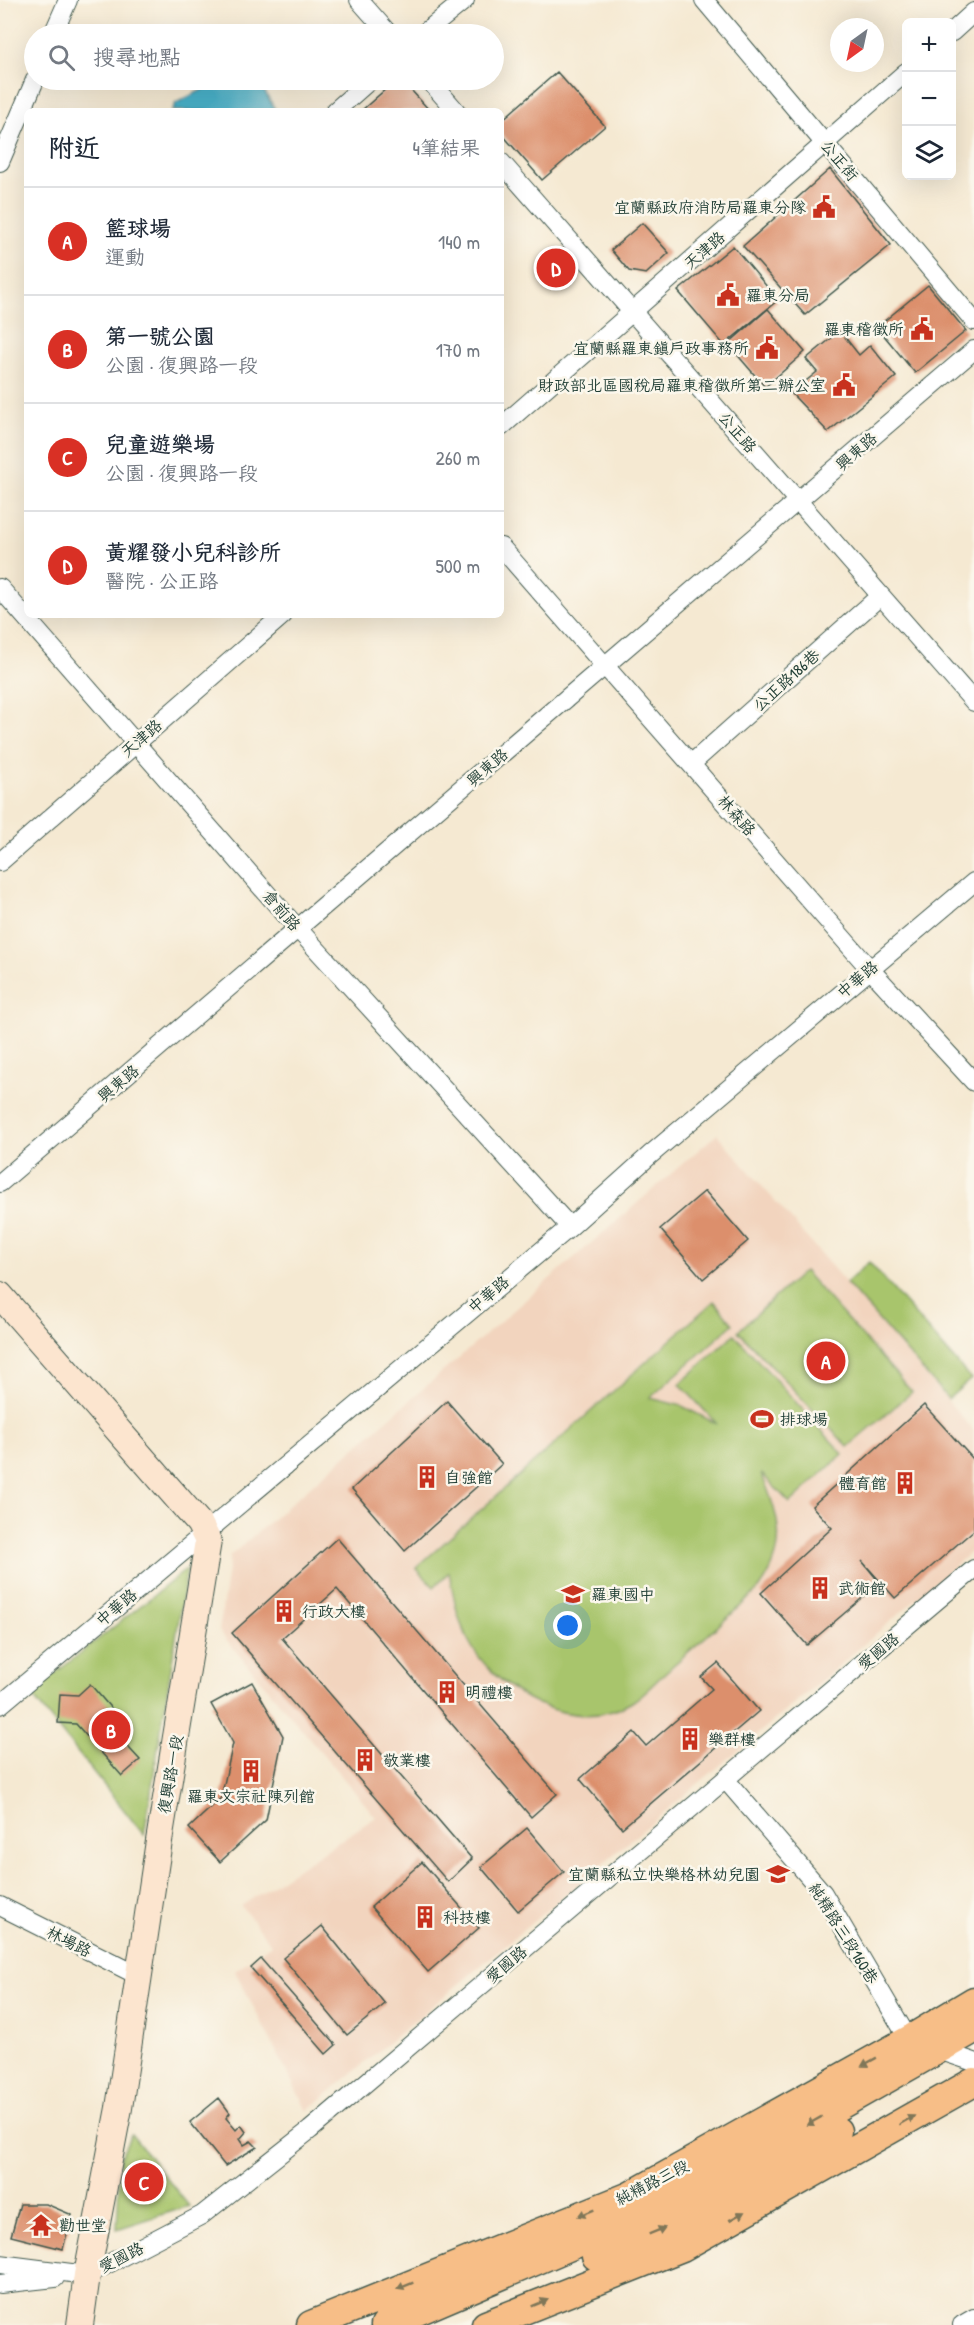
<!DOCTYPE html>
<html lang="zh-TW">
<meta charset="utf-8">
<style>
body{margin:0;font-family:"Patrick Hand","LXGW WenKai TC",sans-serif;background:#f2f2f3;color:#1f2937}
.controls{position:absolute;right:18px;top:18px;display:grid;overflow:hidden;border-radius:9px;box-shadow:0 6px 24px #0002}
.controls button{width:54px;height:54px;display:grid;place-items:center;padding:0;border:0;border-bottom:2px solid #e0e1e3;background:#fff;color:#1f2937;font:30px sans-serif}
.compass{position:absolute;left:830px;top:18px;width:54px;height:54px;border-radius:50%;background:#fff;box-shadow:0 6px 24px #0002;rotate:213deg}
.you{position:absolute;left:568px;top:1626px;width:21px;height:21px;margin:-15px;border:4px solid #fff;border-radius:50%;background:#1a73e8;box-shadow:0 0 0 9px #1a73e833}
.badge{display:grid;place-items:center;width:39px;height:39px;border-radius:50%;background:#d93025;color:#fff;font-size:20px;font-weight:700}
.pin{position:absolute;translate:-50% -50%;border:3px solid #fff;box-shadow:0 2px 6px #0006}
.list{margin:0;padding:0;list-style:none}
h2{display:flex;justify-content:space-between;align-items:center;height:78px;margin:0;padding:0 24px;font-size:26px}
h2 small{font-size:20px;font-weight:400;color:#747a83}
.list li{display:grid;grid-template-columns:39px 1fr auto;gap:18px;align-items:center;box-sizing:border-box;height:108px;padding:0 24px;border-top:2px solid #e0e1e3}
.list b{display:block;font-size:22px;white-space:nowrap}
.list p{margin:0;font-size:20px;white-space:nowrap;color:#747a83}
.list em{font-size:20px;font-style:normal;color:#747a83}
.icon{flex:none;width:33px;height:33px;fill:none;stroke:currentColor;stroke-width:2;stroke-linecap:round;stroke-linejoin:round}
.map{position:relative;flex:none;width:974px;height:2325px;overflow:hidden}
.search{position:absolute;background:#fff;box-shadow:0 6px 24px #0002;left:24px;top:24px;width:480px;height:66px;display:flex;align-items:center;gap:15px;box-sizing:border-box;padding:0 21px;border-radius:33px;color:#747a83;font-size:22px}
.panel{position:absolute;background:#fff;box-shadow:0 6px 24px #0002;left:24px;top:108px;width:480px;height:510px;border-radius:9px}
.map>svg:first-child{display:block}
</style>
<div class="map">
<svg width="974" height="2325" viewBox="0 0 974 2325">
<rect width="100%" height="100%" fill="#fbf7ec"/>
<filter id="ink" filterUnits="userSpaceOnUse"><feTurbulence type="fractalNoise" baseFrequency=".0167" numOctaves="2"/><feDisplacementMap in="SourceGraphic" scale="12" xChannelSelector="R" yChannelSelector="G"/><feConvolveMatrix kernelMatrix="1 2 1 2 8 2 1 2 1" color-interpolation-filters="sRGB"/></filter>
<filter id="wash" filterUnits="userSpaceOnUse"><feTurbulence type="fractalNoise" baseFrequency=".008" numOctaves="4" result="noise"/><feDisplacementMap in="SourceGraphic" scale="24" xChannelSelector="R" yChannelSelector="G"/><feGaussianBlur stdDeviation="1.35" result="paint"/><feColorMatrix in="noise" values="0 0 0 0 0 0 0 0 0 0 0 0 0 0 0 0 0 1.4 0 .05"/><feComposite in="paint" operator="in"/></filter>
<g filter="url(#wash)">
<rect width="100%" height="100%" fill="#f5e9d2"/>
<path fill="#f2d4be" d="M717,1134L974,1431V1549L827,1676L307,2111L235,1971L271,1944L241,1906L376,1817L219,1631L230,1556Z"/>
<path fill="#a8c56c" stroke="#648150" stroke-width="1.5" d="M869,1262L971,1379L948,1399L846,1283Z
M804,1271L912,1392L848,1447L738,1331Z
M714,1301L733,1324L650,1398L682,1406L717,1424L680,1384L734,1334L843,1454L790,1503L761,1473C780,1517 789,1549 759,1589C730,1616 700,1642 670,1668C658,1679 646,1693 632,1702C575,1738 494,1692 467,1638C457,1618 453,1594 449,1572L434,1587L416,1568Z
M187,1569L144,1835L30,1693Z
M131,2134L189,2206L117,2229L120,2158Z"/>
<path fill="#4ab1c9" stroke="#34777e" stroke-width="1.5" d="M221,80H258L276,111H172L176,103Z"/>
<g id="blocks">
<path fill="#dc8f6c" d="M557,72L605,126L542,180L501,133V121Z
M396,80H402L430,111H361Z
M830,169L891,245L805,315L743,246Z
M642,223L669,253L646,274L629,271L611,250Z
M733,246L778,300L724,345L678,291Z
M928,285L966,331L915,373L877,327Z
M768,309L805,352L765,387L728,344Z
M840,331L859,355L870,345L896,377L828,432L791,393L817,372L806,359Z
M705,1191L748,1241L703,1279L660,1229Z
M447,1401L502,1464L405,1551L352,1489Z
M924,1405L974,1460V1530L895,1598L862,1561L880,1583L807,1645L761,1593L832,1528L812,1506Z
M337,1538L557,1794L531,1817L337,1589L282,1638L472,1859L448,1882L232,1633Z
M718,1663L759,1711L622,1828L580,1779L634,1732L646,1746L712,1689L701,1677Z
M252,1682L283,1736L266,1820L220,1862L189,1828L221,1798L233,1743L211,1704Z
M90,1684L115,1713L105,1722L140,1760L122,1776L76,1724L58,1723L60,1694L78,1695Z
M527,1828L564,1872L518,1911L481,1867Z
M422,1862L479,1928L428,1972L371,1907Z
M322,1926L385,2004L347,2035L283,1958Z
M261,1959L336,2045L326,2054L251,1968Z
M219,2098L230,2113L226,2118L236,2130L241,2125L246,2132L240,2139L244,2145L251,2141L257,2147L225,2166L190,2122Z
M20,2204H46L72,2215L63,2249L11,2236Z"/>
</g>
</g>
<g filter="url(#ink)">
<use href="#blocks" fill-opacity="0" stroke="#3f574c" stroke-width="1.5"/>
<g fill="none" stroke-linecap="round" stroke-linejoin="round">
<g stroke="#3f574c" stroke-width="20">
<path id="minor" d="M359,0L389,34
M704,0L974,321
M952,32L974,12
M53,34L68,0
M423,34L465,0
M429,80L456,111
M335,111L370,80
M0,162L35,80
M501,162L974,702
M501,427L906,72
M501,547L869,968L974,1082
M0,588L298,929L570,1227
M691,764L880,596
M0,862L283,615
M0,1183L974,350
M0,1705L570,1227L650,1155L974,882
M725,1779L823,1893L909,2040L974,2062
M0,1906L139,1976
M0,2264L87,2275L202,2215L310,2130L974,1569
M0,2284L55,2278
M962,2325L974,2318"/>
</g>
<g stroke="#3f574c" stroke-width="28">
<path id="secondary" d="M0,1295L199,1523L208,1541L159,1841L119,2108L87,2275L80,2325"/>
</g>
<g stroke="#3f574c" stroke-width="31">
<path id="primary" d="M596,2256L670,2226L837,2131
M311,2325L630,2196L909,2040L974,2001
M385,2325L659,2208L974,2029
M486,2325L682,2247L974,2082"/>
</g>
<use href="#minor" stroke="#fff" stroke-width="18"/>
<use href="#secondary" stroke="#fce5cf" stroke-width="26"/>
<use href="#primary" stroke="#f7be87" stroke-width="28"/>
</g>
<defs><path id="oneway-solid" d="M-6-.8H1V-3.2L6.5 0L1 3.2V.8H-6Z" transform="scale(1.5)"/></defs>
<g fill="#807759">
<use href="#oneway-solid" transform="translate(869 2062) rotate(151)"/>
<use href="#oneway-solid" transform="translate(907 2120) rotate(-29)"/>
<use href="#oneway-solid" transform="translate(814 2121) rotate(151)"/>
<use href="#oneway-solid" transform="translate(586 2213) rotate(158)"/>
<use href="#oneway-solid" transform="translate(737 2216) rotate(-29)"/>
<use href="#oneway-solid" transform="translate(657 2231) rotate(-22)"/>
<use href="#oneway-solid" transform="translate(405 2286) rotate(158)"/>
<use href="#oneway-solid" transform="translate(540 2303) rotate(-22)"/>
</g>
</g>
<defs>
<g id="civic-bare" transform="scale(1.8)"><path d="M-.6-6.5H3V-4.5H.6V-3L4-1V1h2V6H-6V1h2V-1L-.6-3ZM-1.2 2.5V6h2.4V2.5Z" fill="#c8321e" stroke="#fbf7ec" stroke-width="2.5" paint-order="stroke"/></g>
<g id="stadium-bare" transform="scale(1.8)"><path d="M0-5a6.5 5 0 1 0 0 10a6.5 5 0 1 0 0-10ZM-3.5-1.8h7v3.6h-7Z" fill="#c8321e" stroke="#fbf7ec" stroke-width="2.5" paint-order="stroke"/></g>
<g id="building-bare" transform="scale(1.8)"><path d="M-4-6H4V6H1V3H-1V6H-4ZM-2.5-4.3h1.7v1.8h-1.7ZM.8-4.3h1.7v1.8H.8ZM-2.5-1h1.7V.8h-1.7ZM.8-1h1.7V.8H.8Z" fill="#c8321e" stroke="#fbf7ec" stroke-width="2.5" paint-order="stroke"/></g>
<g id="school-bare" transform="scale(1.8)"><path d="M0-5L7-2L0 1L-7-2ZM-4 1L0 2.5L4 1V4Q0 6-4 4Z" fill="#c8321e" stroke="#fbf7ec" stroke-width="2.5" paint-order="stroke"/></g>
<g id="temple-bare" transform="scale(1.8)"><path d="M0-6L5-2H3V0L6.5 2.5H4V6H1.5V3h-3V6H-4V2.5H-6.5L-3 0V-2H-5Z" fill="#c8321e" stroke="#fbf7ec" stroke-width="2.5" paint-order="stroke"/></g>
</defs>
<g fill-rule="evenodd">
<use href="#civic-bare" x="824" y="207"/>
<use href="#civic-bare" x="728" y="295"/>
<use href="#civic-bare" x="922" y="329"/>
<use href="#civic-bare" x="767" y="348"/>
<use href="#civic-bare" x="844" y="385"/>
<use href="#stadium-bare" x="762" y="1419"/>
<use href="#building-bare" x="427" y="1477"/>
<use href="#building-bare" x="905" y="1483"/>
<use href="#building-bare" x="820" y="1588"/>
<use href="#school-bare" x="573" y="1594"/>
<use href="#building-bare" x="284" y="1611"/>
<use href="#building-bare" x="447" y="1692"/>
<use href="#building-bare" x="690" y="1739"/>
<use href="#building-bare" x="365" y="1760"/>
<use href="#building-bare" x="251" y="1771"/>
<use href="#school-bare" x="778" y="1874"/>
<use href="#building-bare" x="425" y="1917"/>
<use href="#temple-bare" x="41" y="2225"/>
</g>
<g text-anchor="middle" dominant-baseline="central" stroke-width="5" stroke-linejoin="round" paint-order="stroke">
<g font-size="16" fill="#1f3d34" stroke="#fbf7ec">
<text transform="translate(840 160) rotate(50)">公正街</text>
<text transform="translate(704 250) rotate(-41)">天津路</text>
<text transform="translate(738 432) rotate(49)">公正路</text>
<text transform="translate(856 451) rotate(-41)">興東路</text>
<text transform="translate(786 680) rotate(-42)">公正路186巷</text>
<text transform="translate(141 738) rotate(-41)">天津路</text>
<text transform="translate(487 767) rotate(-41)">興東路</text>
<text transform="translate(737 815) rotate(49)">林森路</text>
<text transform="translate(282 910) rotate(49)">倉前路</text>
<text transform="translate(857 979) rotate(-40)">中華路</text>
<text transform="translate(118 1083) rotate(-40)">興東路</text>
<text transform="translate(488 1294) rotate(-40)">中華路</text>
<text transform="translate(116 1607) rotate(-40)">中華路</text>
<text transform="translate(878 1651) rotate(-40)">愛國路</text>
<text transform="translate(170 1774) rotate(-80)">復興路一段</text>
<text transform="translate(844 1933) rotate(58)">純精路三段160巷</text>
<text transform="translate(69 1941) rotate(27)">林場路</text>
<text transform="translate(506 1964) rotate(-40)">愛國路</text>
<text transform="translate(652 2182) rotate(-27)">純精路三段</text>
<text transform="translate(121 2257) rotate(-27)">愛國路</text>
</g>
<g font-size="16" fill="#1f3d34" stroke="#fbf7ec" text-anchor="start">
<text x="806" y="207" text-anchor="end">宜蘭縣政府消防局羅東分隊</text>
<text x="746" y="295">羅東分局</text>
<text x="904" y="329" text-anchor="end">羅東稽徵所</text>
<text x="749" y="348" text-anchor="end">宜蘭縣羅東鎮戶政事務所</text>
<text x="826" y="385" text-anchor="end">財政部北區國稅局羅東稽徵所第二辦公室</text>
<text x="780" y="1419">排球場</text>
<text x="445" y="1477">自強館</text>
<text x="887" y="1483" text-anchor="end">體育館</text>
<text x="838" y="1588">武術館</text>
<text x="591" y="1594">羅東國中</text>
<text x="302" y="1611">行政大樓</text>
<text x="465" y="1692">明禮樓</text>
<text x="708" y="1739">樂群樓</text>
<text x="383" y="1760">敬業樓</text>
<text x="251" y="1796" text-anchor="middle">羅東文宗社陳列館</text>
<text x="760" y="1874" text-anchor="end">宜蘭縣私立快樂格林幼兒園</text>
<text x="443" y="1917">科技樓</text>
<text x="59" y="2225">勸世堂</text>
</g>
</g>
</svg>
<div class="controls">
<button>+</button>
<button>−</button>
<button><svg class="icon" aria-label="layers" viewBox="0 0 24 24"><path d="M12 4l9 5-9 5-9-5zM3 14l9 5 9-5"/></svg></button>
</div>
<svg class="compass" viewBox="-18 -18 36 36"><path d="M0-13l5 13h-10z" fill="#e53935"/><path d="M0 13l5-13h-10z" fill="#747a83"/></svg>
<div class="you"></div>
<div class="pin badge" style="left:826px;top:1361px">A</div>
<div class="pin badge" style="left:111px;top:1730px">B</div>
<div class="pin badge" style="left:144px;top:2182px">C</div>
<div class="pin badge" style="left:556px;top:268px">D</div>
<div class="search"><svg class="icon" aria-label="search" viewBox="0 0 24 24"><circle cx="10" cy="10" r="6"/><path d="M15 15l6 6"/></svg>搜尋地點</div>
<section class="panel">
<h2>附近<small>4筆結果</small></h2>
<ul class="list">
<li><span class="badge">A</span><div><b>籃球場</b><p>運動</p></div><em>140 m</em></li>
<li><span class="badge">B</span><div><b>第一號公園</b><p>公園 · 復興路一段</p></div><em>170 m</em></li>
<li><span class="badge">C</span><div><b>兒童遊樂場</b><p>公園 · 復興路一段</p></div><em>260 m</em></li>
<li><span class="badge">D</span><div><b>黃耀發小兒科診所</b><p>醫院 · 公正路</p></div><em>500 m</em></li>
</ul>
</section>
</div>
